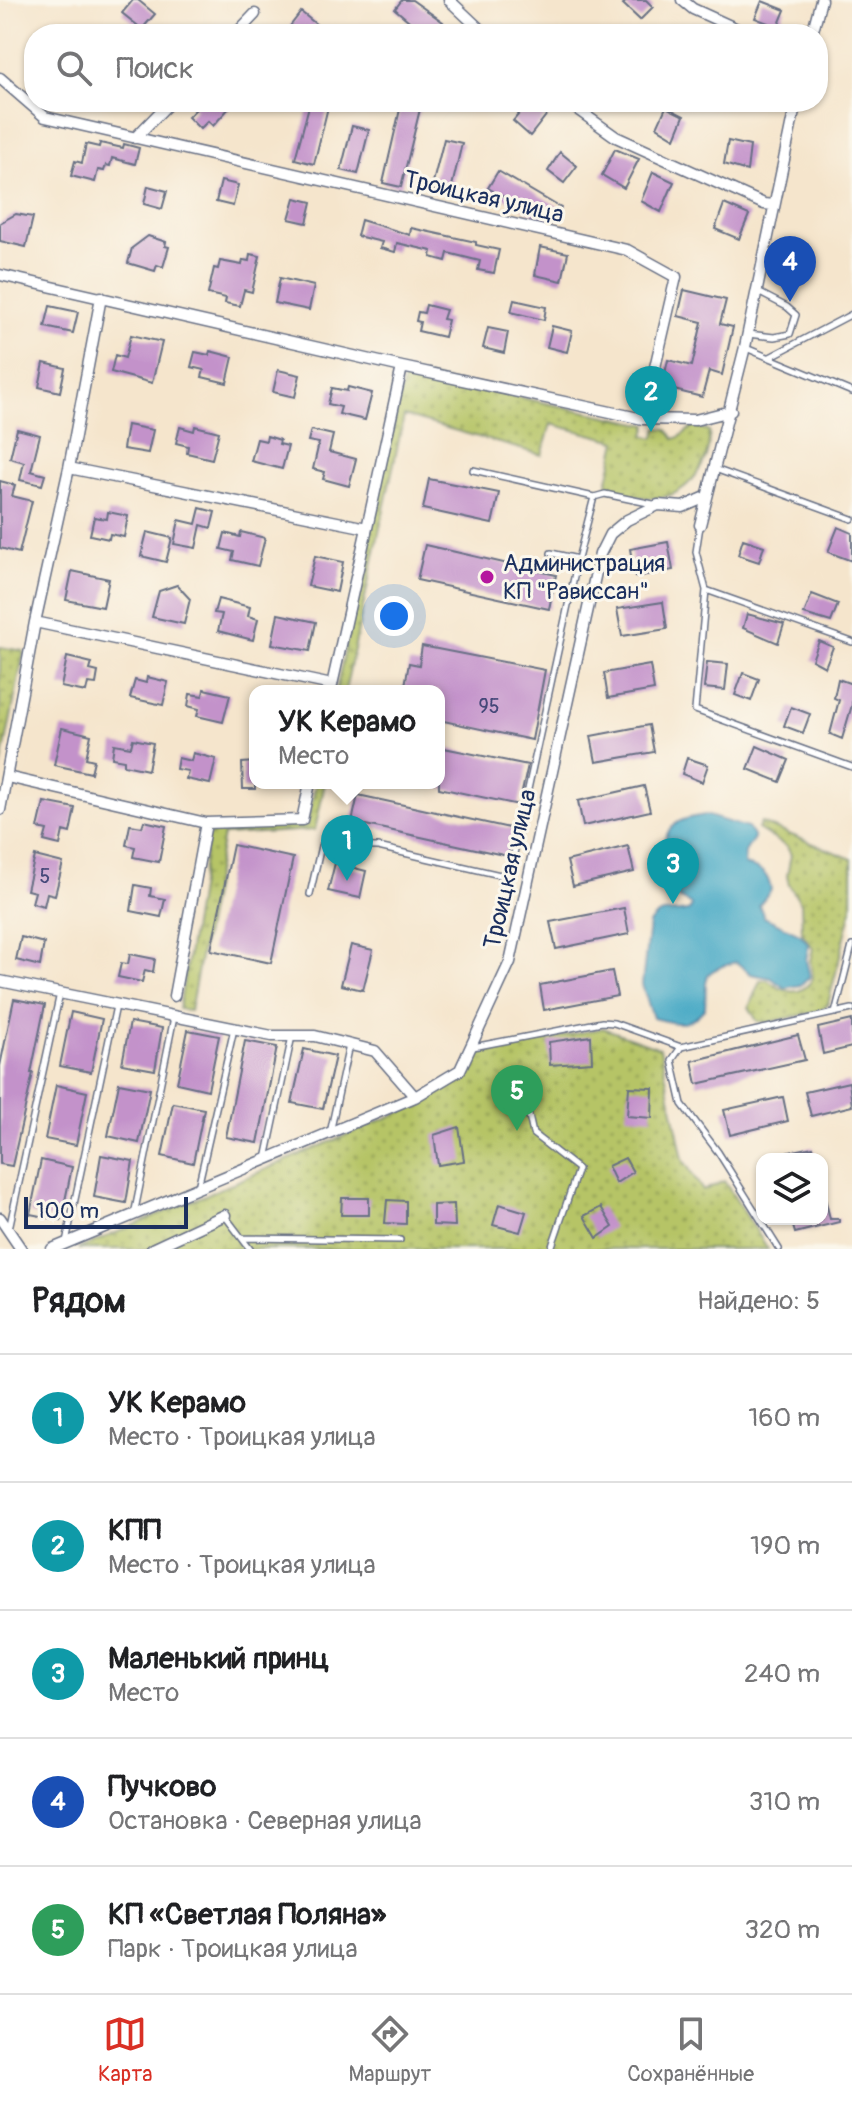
<!DOCTYPE html>
<html lang="ru">
<meta charset="utf-8">
<style>
body{margin:0;font-family:Pangolin,sans-serif;background:#f6f6f6;color:#202124}
.controls{position:absolute;right:24px;bottom:24px;display:grid;overflow:hidden;border-radius:16px;box-shadow:0 2px 6px #0004}
.controls button{width:72px;height:72px;display:grid;place-items:center;padding:0;border:0;border-bottom:2px solid #e0e0e0;background:#fff;color:#202124;font:40px sans-serif}
.scale{position:absolute;left:24px;bottom:20px;width:164px;box-sizing:border-box;padding-left:8px;border:4px solid #1b2f5e;border-top:0;font-size:22px;line-height:28px;white-space:nowrap;color:#1b2f5e;-webkit-text-stroke:6px #fbf7ec;paint-order:stroke}
.you{position:absolute;left:394px;top:616px;width:28px;height:28px;margin:-20px;border:6px solid #fff;border-radius:50%;background:#1a73e8;box-shadow:0 0 0 12px #1a73e833}
.badge{display:grid;place-items:center;width:52px;height:52px;border-radius:50%;background:#d93025;color:#fff;font-size:26px;font-weight:700}
.pin{position:absolute;translate:-50% -66px;filter:drop-shadow(0 2px 4px #0008)}
.pin::after{content:'';position:absolute;top:42px;width:28px;height:24px;background:inherit;clip-path:polygon(0 0,100% 0,50% 100%)}
.popup{position:absolute;left:249px;top:685px;width:196px;height:104px;box-sizing:border-box;display:grid;place-content:center;border-radius:16px;background:#fff;filter:drop-shadow(0 2px 6px #0005);font-size:26px;white-space:nowrap;color:#757577}
.popup b{font-size:30px;color:#202124}
.popup::after{content:'';position:absolute;left:50%;top:100%;margin-left:-16px;border:16px solid transparent;border-top-color:#fff}
.list{margin:0;padding:0;list-style:none}
h2{display:flex;justify-content:space-between;align-items:center;height:104px;margin:0;padding:0 32px;font-size:34px}
h2 small{font-size:26px;font-weight:400;color:#757577}
.list li{display:grid;grid-template-columns:52px 1fr auto;gap:24px;align-items:center;box-sizing:border-box;height:128px;padding:0 32px;border-top:2px solid #e0e0e0}
.list b{display:block;font-size:30px;white-space:nowrap}
.list p{margin:0;font-size:26px;white-space:nowrap;color:#757577}
.list em{font-size:26px;font-style:normal;color:#757577}
.icon{flex:none;width:44px;height:44px;fill:none;stroke:currentColor;stroke-width:2;stroke-linecap:round;stroke-linejoin:round}
.map{position:relative;flex:none;width:852px;height:1249px;overflow:hidden}
.search{position:absolute;background:#fff;box-shadow:0 2px 6px #0004;left:24px;right:24px;top:24px;height:88px;display:flex;align-items:center;gap:20px;box-sizing:border-box;padding:0 28px;border-radius:32px;color:#757577;font-size:30px}
.sheet{height:744px;background:#fff}
nav{display:flex;justify-content:space-around;align-items:center;box-sizing:border-box;height:112px;border-top:2px solid #e0e0e0;background:#fff;font-size:22px;color:#757577}
nav a{display:grid;justify-items:center;gap:4px}
nav .on{color:#d93025}
.map>svg:first-child{display:block}
</style>
<div class="map">
<svg width="852" height="1249" viewBox="0 0 852 1249">
<defs>
<pattern id="green-dots" width="8" height="8" patternUnits="userSpaceOnUse" patternTransform="scale(2)"><rect width="8" height="8" fill="#b6c466"/><path d="M2 2h.1M6 6h.1" fill="none" stroke="#93a057" stroke-width="1.8" stroke-linecap="round"/></pattern>
</defs>
<rect width="100%" height="100%" fill="#fbf7ec"/>
<filter id="ink" filterUnits="userSpaceOnUse"><feTurbulence type="fractalNoise" baseFrequency=".0125" numOctaves="2"/><feDisplacementMap in="SourceGraphic" scale="16" xChannelSelector="R" yChannelSelector="G"/><feConvolveMatrix kernelMatrix="1 2 1 2 8 2 1 2 1" color-interpolation-filters="sRGB"/></filter>
<filter id="wash" filterUnits="userSpaceOnUse"><feTurbulence type="fractalNoise" baseFrequency=".006" numOctaves="4" result="noise"/><feDisplacementMap in="SourceGraphic" scale="32" xChannelSelector="R" yChannelSelector="G"/><feGaussianBlur stdDeviation="1.8" result="paint"/><feColorMatrix in="noise" values="0 0 0 0 0 0 0 0 0 0 0 0 0 0 0 0 0 1.4 0 .05"/><feComposite in="paint" operator="in"/></filter>
<g filter="url(#wash)">
<rect width="100%" height="100%" fill="#f5e5cc"/>
<path fill="url(#green-dots)" stroke="#687a62" stroke-width="2" d="M411,374L648,425L645,435L654,438L658,428L667,429L674,439C684,436 687,429 696,426L709,431C712,462 688,496 656,498C639,499 621,492 606,489L617,441L551,424L542,455L404,416L345,691H336L404,377Z
M0,647L24,651L0,773Z
M316,783H325L315,830L223,835L190,1011L179,1009L208,836L217,828L307,826Z
M761,823L852,859V909L828,1004L820,1011L765,1023L757,1021L749,1007L760,981L767,980C783,992 801,999 813,978L810,961L813,948L802,933L801,903L789,885L787,876L791,855L787,847L758,829Z
M603,1028L660,1048L683,1159L703,1191L724,1181L768,1249H78L422,1103L465,1075L478,1054Z"/>
<path fill="#45a8c5" stroke="#306c92" stroke-width="2" d="M705,815L748,828L754,838L745,852L744,865C761,869 768,872 771,890L759,905L764,917L800,934L809,944L806,960L810,977L801,985L785,988L771,978L751,974L736,962C701,972 707,973 705,1008C687,1029 677,1024 653,1018L642,985L649,924C660,906 674,916 690,910L691,905C683,900 676,898 670,891C659,875 659,838 674,825C682,818 695,817 705,815Z"/>
<g id="blocks">
<path fill="#c392ca" d="M133,0H138L155,14L142,29L122,13Z
M402,0H412L443,22L434,34H418L413,30L415,26L395,9Z
M628,0H646L653,7L640,20L623,4Z
M762,1L785,10L778,27L755,18Z
M301,12L317,25L310,34H284Z
M189,102H225L230,107L213,126L208,121L200,129L188,117L196,109Z
M310,102L328,107L314,164L295,159Z
M529,102H535L548,113L530,136L513,121Z
M401,105L420,109L401,187L383,183Z
M666,107L684,116L675,138L657,127Z
M352,126L369,130L358,174L341,170Z
M444,139L462,143L450,195L431,190Z
M728,141L750,146L747,171L724,164Z
M100,143L123,148L124,144L139,148L135,164L112,158L110,166L106,165L104,171L98,170L95,182L71,176L75,161L82,163L86,144L99,147Z
M615,149L639,159L624,188L602,175Z
M560,152L577,166L564,183L548,171Z
M498,171L561,208L551,224L488,188Z
M653,172L674,182L661,212L641,201Z
M221,181L238,185L233,206L216,202Z
M148,186L167,191L162,209L144,204Z
M295,198L312,202L307,223L289,219Z
M724,204L749,215L739,239L715,229Z
M16,214L33,217L26,247L0,241V223Z
M361,220L410,235L411,228L476,242V245L499,250L494,273L478,270L480,261L448,253L446,261L431,257L432,251L397,243L395,252L380,248L382,242L357,236Z
M148,236L166,242L165,246L169,247L163,267L157,265L155,271L128,263L132,248Z
M540,247L568,253L562,281L535,275Z
M250,254L260,256L252,292L244,290L240,306L225,303L226,298L208,294L214,268L218,269L220,261L242,265L243,260L249,261Z
M280,278L314,286L309,310L275,303Z
M684,290L726,300L720,324L733,327L722,375L709,371L702,397L662,387L668,360L692,366L702,322L678,316Z
M514,300L546,307L544,320L511,312Z
M426,305L446,310L443,319L448,320L444,337L418,331L420,322L416,321L418,312L424,313Z
M50,306L78,312L73,333L45,327Z
M552,326L572,331L567,352L547,347Z
M488,328L508,332L504,353L483,348Z
M131,335L162,342L152,383L111,372L115,355L125,358Z
M210,351L233,357L227,383L202,377L204,370L191,367L195,352L209,355Z
M44,363L65,368L60,392L39,387Z
M278,370L300,375L295,397L273,392Z
M348,387L372,393L365,420L339,414L341,407L328,404L332,388L347,391Z
M127,425L153,430L148,453L123,449Z
M195,426L219,432L212,459L187,453L188,446L176,443L180,427L194,431Z
M17,429L40,435L31,471L45,475L42,485L20,480L24,462L10,458Z
M311,430L333,435L329,452L356,459L349,486L323,479L325,472L313,469L319,443L308,441Z
M267,436L280,440L279,444L288,446L282,469L251,461L257,439L266,441Z
M429,479L499,493L492,524L423,509Z
M0,481L15,485L12,496L32,501L19,553L0,548Z
M200,508L215,512L211,528L201,525L196,548L174,544L179,520L196,524Z
M108,512L128,516L124,537L110,534L109,539L90,535L94,517L107,519Z
M838,527L852,533V561L828,552Z
M147,532L172,538L166,562L141,556Z
M241,532L265,538L258,566L232,560L234,552L221,549L225,533L240,537Z
M743,539L764,546L759,562L738,555Z
M668,542L673,570L635,577L630,549Z
M425,545L556,575L549,609L417,580Z
M315,556L343,562L337,592L308,586Z
M72,571L109,579L103,607L66,600Z
M177,585L190,599L184,624L152,617L159,591Z
M812,594L838,604L831,622L804,614Z
M218,599L250,607L248,616L258,619L253,640L218,631L222,614L214,613Z
M663,602L667,629L622,636L617,609Z
M278,614L316,622L310,651L272,644Z
M747,614L784,624L778,643L743,628Z
M819,641L833,647L825,667L812,660Z
M422,646L545,670L532,740L439,720V691H404L409,663L419,665Z
M67,657L92,663L90,670L98,672L96,684L88,683L86,692L61,687Z
M707,662L728,664L725,690L704,688Z
M650,665L654,690L608,698L604,673Z
M743,673L759,679L751,701L735,695Z
M147,677L168,682L163,705L130,698L135,680L146,683Z
M838,679L852,684V705L842,739L830,734L839,700L834,698Z
M204,689L230,695L223,722L197,716L199,709L188,706L190,694L203,696Z
M791,707L810,714L803,733L784,726Z
M649,725L654,752L596,762L591,736Z
M62,728L91,735L86,758L94,760L91,773L54,765Z
M133,739L153,743L148,770L124,765V760L112,758L114,744L131,747Z
M757,746L789,760L780,782L748,769Z
M439,747L528,765L519,805L439,788Z
M193,753L216,759L210,784L186,779L188,771L176,769L178,758L191,761Z
M687,758L708,765L702,782L682,774Z
M255,762V789H243L242,763Z
M644,786L650,811L583,826L578,801Z
M358,795L514,829L508,856L352,822Z
M44,802L75,808L70,833L63,831L60,845L44,841L47,830L38,828Z
M144,821L166,826L159,862L133,857L135,847L126,845L130,825L142,827Z
M233,845L293,858L271,963L211,950Z
M628,846L634,872L573,886L567,861Z
M35,856L63,863L55,895L47,893L44,906L32,903L35,892L27,890Z
M335,863L366,871L360,898L328,891Z
M135,885L151,888L150,896L165,899L161,917L131,911Z
M624,908L629,934L556,949L550,922Z
M21,937L44,943L40,966L16,960Z
M351,945L373,950L363,990L341,985Z
M130,954L155,959L153,972L145,970L142,982L118,977L121,963L128,964Z
M612,971L617,996L544,1010L540,985Z
M14,999L45,1005L31,1073H33L12,1166L0,1164V1066Z
M71,1012L102,1019L91,1072L60,1066Z
M852,1020V1047L823,1054L818,1028Z
M130,1022L162,1028L155,1070L122,1064Z
M188,1030L219,1036L208,1090L177,1083Z
M798,1035L805,1060L697,1084L692,1061Z
M591,1036L592,1062L550,1065L549,1042Z
M245,1041L277,1047L258,1143L226,1137Z
M304,1049L335,1056L323,1109L292,1103Z
M849,1082L852,1106L811,1116L805,1092Z
M119,1083L150,1089L139,1143L108,1136Z
M56,1085L87,1092L76,1145L45,1139Z
M629,1087L653,1088L652,1118L627,1116Z
M783,1097L788,1121L730,1135L724,1110Z
M173,1103L204,1109L193,1163L162,1156Z
M459,1127L464,1161L438,1165L434,1135Z
M813,1147L816,1159H775V1155Z
M101,1155L133,1161L126,1203L94,1197Z
M625,1158L633,1172L616,1183L608,1166Z
M41,1160L72,1167L61,1220L30,1214Z
M342,1198H369V1215H341Z
M825,1198L830,1219H839V1222L795,1233L791,1219H822V1199Z
M387,1200L406,1201V1224L385,1223Z
M454,1204L455,1226L433,1225V1205Z
M499,1204L526,1212L520,1232L493,1225Z
M601,1207L613,1227L597,1238L584,1216Z"/>
</g>
</g>
<g filter="url(#ink)">
<use href="#blocks" fill-opacity="0" stroke="#676f84" stroke-width="2"/>
<g fill="none" stroke-linecap="round" stroke-linejoin="round">
<g stroke="#676f84" stroke-width="8">
<path id="service" d="M748,334L774,337L790,334L796,315L787,307L758,292
M746,348L852,392
M770,357L852,314
M715,469L852,519
M473,470L594,497
M700,526L696,552L706,590L695,710L852,767
M578,559L594,497L605,494L653,504
M706,590L852,642
M310,894L321,846L378,847L509,877L578,559L551,553
M835,1013L852,946
M473,1047L602,1022L614,1023L681,1047
M502,1082L519,1091L526,1102L533,1134L578,1169L551,1249
M330,1133L349,1045
M266,1159L292,1036
M198,1187L234,1029
M134,1215L174,1017
M225,1216L250,1249
M9,1229L60,993
M242,1238L400,1240
M66,1242L116,1006
M779,1249L718,1152L682,1104L672,1060L681,1047L852,1009"/>
</g>
<g stroke="#676f84" stroke-width="13">
<path id="minor" d="M449,0L485,34
M682,0L693,9L748,34
M236,34L255,14
M812,34L821,0
M0,78L45,117L627,250L676,277L643,419L402,367L0,275
M567,102L616,137L764,204L774,205
M135,138L170,102
M643,419L695,420L731,411
M69,468L367,528L332,685
M700,525L745,347L796,102
M367,528L402,367
M35,622L332,685L331,689
M7,777L206,823L302,820L310,783
M0,810L35,622L69,468L101,297
M0,981L272,1036H315L375,1051L415,1097L52,1249
M174,996L206,823
M415,1097L460,1070L510,962L600,554L610,534L627,520L658,505L683,507L706,497
M0,1218L21,1249
M152,1249L225,1215"/>
</g>
<use href="#service" stroke="#fff" stroke-width="5"/>
<use href="#minor" stroke="#fff" stroke-width="10"/>
</g>
</g>
<circle fill="#b5179e" stroke="#fbf7ec" stroke-width="3" cx="487" cy="577" r="8"/>
<g text-anchor="middle" dominant-baseline="central" stroke-width="6" stroke-linejoin="round" paint-order="stroke">
<g font-size="20" fill="#454879">
<text x="489" y="706">95</text>
<text x="45" y="876">5</text>
</g>
<g font-size="24" fill="#1b2f5e" stroke="#fbf7ec">
<text transform="translate(484 197) rotate(13)">Троицкая улица</text>
<text transform="translate(510 869) rotate(-77)">Троицкая улица</text>
</g>
<g font-size="24" fill="#1b2f5e" stroke="#fbf7ec" text-anchor="start">
<text x="503" y="563">Администрация<tspan x="503" dy="28">КП "Рависсан"</tspan></text>
</g>
</g>
</svg>
<div class="controls">
<button><svg class="icon" aria-label="layers" viewBox="0 0 24 24"><path d="M12 4l9 5-9 5-9-5zM3 14l9 5 9-5"/></svg></button>
</div>
<div class="scale">100 m</div>
<div class="you"></div>
<div class="pin badge" style="left:347px;top:881px;background:#0f9aa8">1</div>
<div class="popup"><b>УК Керамо</b>Место</div>
<div class="pin badge" style="left:651px;top:432px;background:#0f9aa8">2</div>
<div class="pin badge" style="left:673px;top:904px;background:#0f9aa8">3</div>
<div class="pin badge" style="left:790px;top:302px;background:#1a4fb4">4</div>
<div class="pin badge" style="left:517px;top:1131px;background:#2e9e5b">5</div>
<div class="search"><svg class="icon" aria-label="search" viewBox="0 0 24 24"><circle cx="10" cy="10" r="6"/><path d="M15 15l6 6"/></svg>Поиск</div>
</div>
<section class="sheet">
<h2>Рядом<small>Найдено: 5</small></h2>
<ul class="list">
<li><span class="badge" style="background:#0f9aa8">1</span><div><b>УК Керамо</b><p>Место · Троицкая улица</p></div><em>160 m</em></li>
<li><span class="badge" style="background:#0f9aa8">2</span><div><b>КПП</b><p>Место · Троицкая улица</p></div><em>190 m</em></li>
<li><span class="badge" style="background:#0f9aa8">3</span><div><b>Маленький принц</b><p>Место</p></div><em>240 m</em></li>
<li><span class="badge" style="background:#1a4fb4">4</span><div><b>Пучково</b><p>Остановка · Северная улица</p></div><em>310 m</em></li>
<li><span class="badge" style="background:#2e9e5b">5</span><div><b>КП «Светлая Поляна»</b><p>Парк · Троицкая улица</p></div><em>320 m</em></li>
</ul>
</section>
<nav>
<a class="on"><svg class="icon" aria-label="map" viewBox="0 0 24 24"><path d="M3 6l6-2 6 2 6-2v14l-6 2-6-2-6 2zM9 4v14M15 6v14"/></svg>Карта</a>
<a><svg class="icon" aria-label="directions" viewBox="0 0 24 24"><path d="M12 3l9 9-9 9-9-9zM9 14v-3h6M13 9l2 2-2 2"/></svg>Маршрут</a>
<a><svg class="icon" aria-label="saved" viewBox="0 0 24 24"><path d="M7 4h10v16l-5-4-5 4z"/></svg>Сохранённые</a>
</nav>
